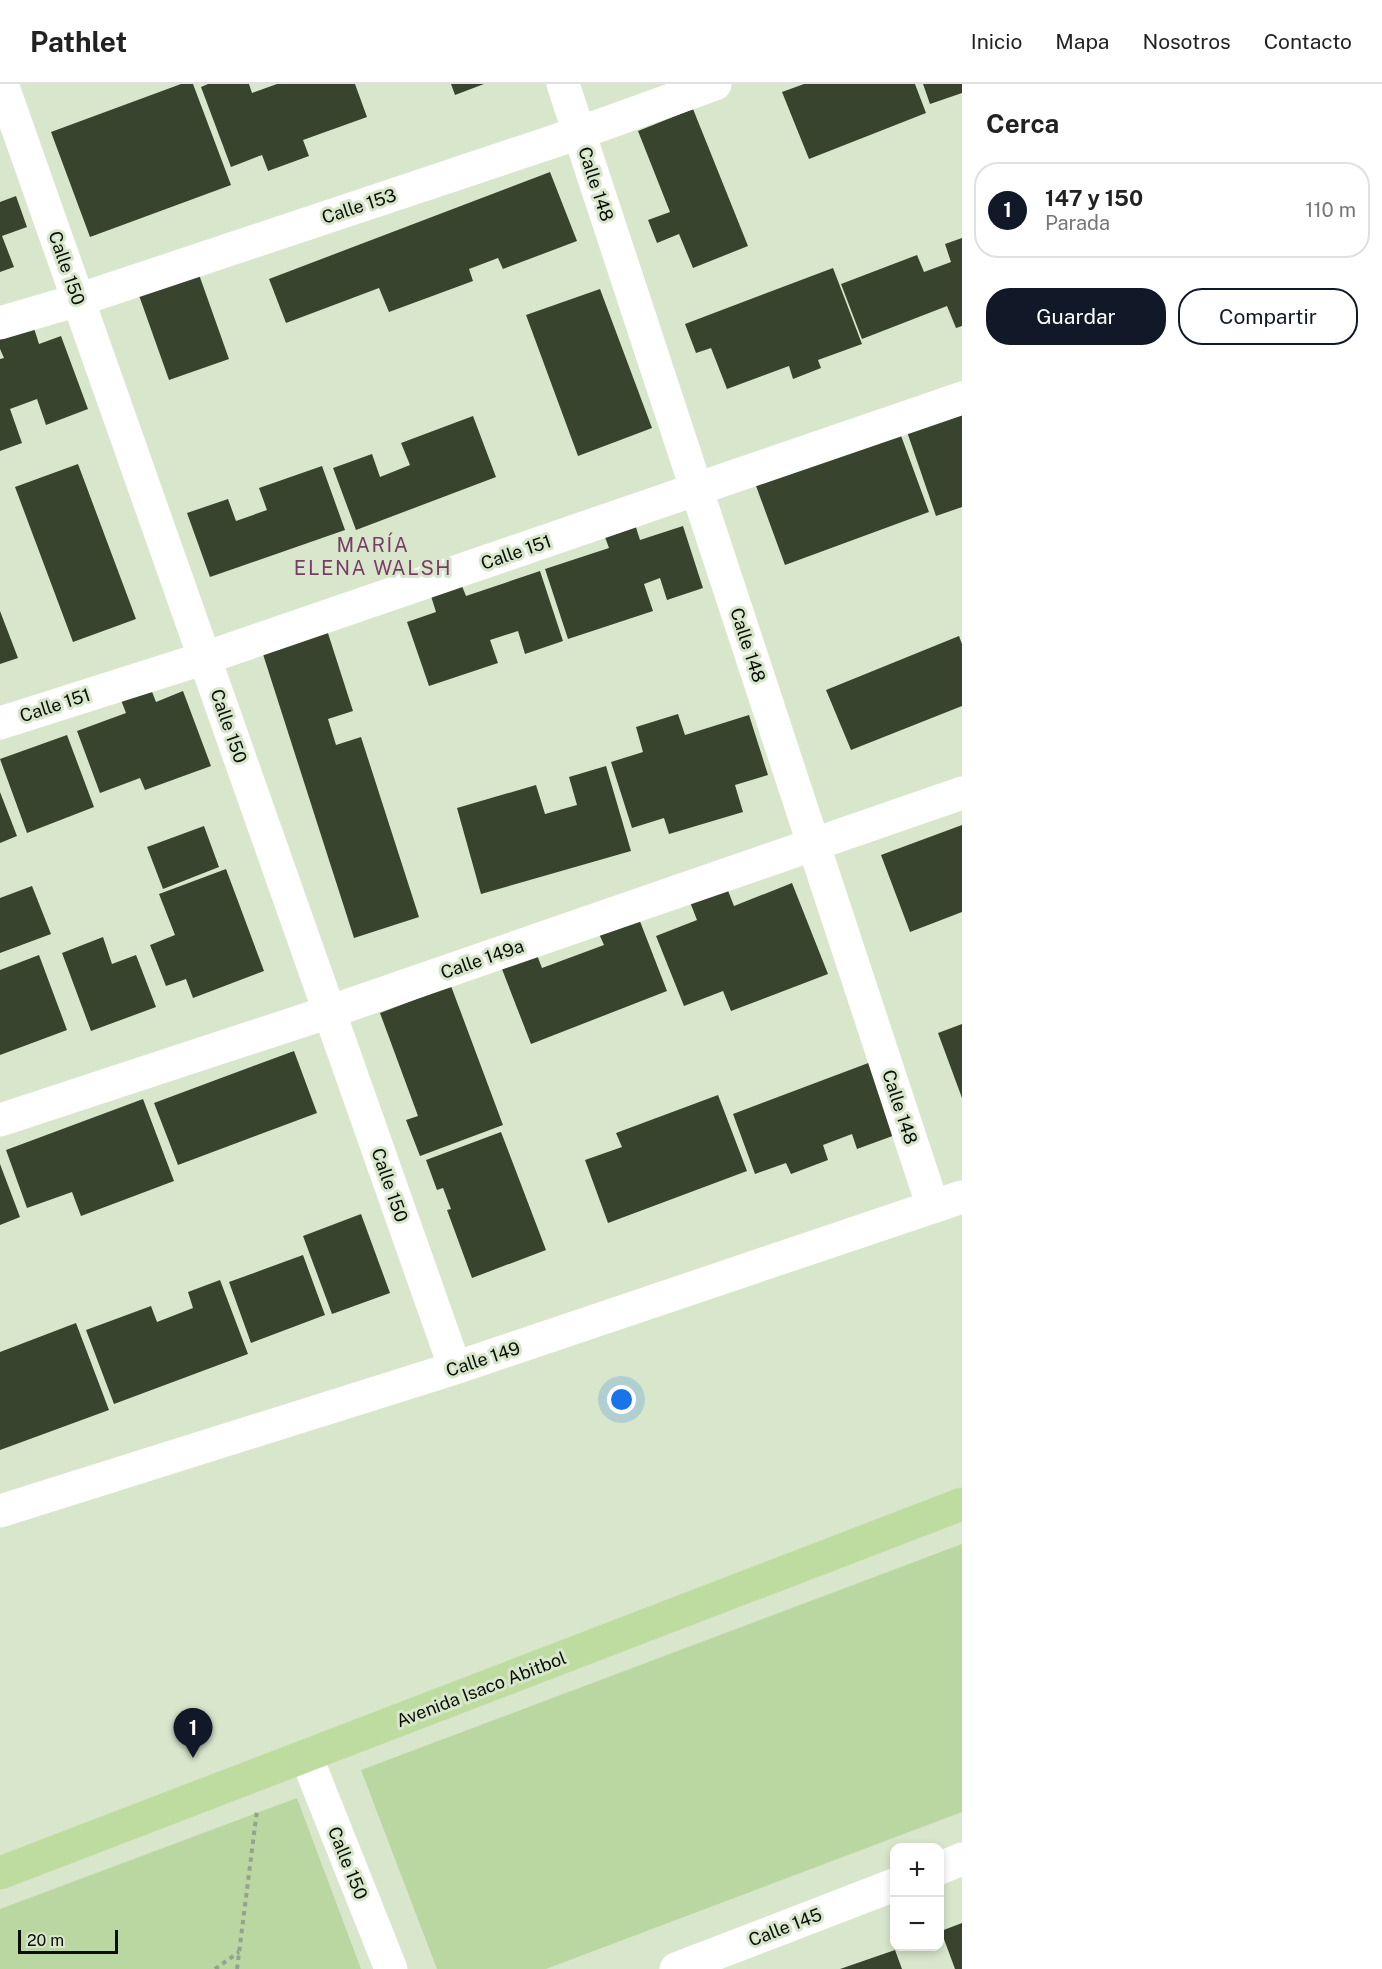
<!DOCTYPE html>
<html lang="es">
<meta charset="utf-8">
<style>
body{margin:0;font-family:"Public Sans",sans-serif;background:#f6f6f6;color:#222}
.controls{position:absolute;right:18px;bottom:18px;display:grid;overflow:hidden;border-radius:12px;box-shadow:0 3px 9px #0003}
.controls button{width:54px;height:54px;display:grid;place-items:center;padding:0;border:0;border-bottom:2px solid #e0e0e0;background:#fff;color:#222;font:30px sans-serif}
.scale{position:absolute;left:18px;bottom:15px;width:100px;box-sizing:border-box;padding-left:6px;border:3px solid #090e06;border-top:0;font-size:16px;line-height:21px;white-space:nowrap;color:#090e06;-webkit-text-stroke:4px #d8e7cc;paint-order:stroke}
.you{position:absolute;left:622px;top:1316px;width:21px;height:21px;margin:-15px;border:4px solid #fff;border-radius:50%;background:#1a73e8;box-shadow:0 0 0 9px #1a73e833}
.badge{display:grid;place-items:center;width:39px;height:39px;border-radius:50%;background:#111827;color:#fff;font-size:20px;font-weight:700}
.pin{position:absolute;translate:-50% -50px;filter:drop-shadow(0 2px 3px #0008)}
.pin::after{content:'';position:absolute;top:32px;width:21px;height:18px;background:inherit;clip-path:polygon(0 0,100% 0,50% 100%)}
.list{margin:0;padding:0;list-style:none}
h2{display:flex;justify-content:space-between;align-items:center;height:78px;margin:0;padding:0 24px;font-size:26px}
h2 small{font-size:20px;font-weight:400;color:#767676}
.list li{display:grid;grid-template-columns:39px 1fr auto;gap:18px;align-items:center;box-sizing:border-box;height:96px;margin:0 12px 12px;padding:0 12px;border:2px solid #e0e0e0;border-radius:24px}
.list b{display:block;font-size:22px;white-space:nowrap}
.list p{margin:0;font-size:20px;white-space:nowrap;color:#767676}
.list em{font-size:20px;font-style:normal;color:#767676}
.actions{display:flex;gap:12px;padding:18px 24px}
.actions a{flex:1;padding:14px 0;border:2px solid #111827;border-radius:24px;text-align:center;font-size:21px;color:#111827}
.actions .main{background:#111827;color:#fff}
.map{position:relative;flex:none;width:962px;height:1885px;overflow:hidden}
header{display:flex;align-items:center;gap:36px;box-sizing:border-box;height:84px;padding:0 30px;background:#fff;border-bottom:2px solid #e0e0e0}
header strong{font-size:28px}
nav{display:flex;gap:33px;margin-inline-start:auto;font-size:21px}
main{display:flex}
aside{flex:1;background:#fff}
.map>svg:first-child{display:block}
</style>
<header>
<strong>Pathlet</strong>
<nav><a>Inicio</a><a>Mapa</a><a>Nosotros</a><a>Contacto</a></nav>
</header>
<main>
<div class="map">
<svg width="962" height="1885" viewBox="0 0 962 1885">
<rect width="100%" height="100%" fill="#d8e7cc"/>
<path fill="#bad6a1" d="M962,1460V1728L546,1885H437L361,1686Z
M297,1714L361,1885H0V1825Z"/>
<path fill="#38442e" d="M181,0H193L231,101L90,153L51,48Z
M208,0H249L252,9L277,0H355L367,33L303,56L309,72L268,87L262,71L231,83L201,3Z
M451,0H484L455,11Z
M804,0H915L926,29L809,75L782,8Z
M923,0H962V9L930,20Z
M693,25L748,162L693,184L679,150L657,159L648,136L670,128L638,47Z
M550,88L577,157L503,185L498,174L469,185L473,197L389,228L379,204L286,239L269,195Z
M16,112L27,143L2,152L14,183L0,188V118Z
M962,154V242L956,244L947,222L862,255L841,200L917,171L924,188L951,178L945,160Z
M196,182L229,275L169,296L136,203Z
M833,184L862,260L818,276L821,284L793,295L789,282L727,305L711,264L696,269L685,240Z
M600,205L652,344L578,372L526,231Z
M33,241L39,260L61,252L88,325L46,341L37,315L10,325L22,359L0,367V275L4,274L0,265V253Z
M962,323V423L936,432L905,342Z
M473,332L496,393L356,446L333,384L372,370L380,393L410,381L401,359Z
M896,338L929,428L785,481L752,391Z
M78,380L136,535L73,558L15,403Z
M322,382L345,446L210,493L187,429L228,415L236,437L267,426L259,404Z
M633,434L640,456L683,442L703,504L667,516L660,494L644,500L653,527L568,555L545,485L609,464L602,445Z
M540,487L563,557L525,570L518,547L490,556L498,579L429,602L407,538L436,528L431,512L462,502L466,512Z
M0,527L18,574L0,580Z
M326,543L353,627L328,635L336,661L361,653L419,833L354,854L261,564Z
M959,552L962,560V622L851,666L826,606Z
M149,600L156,618L183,607L211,682L145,706L140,694L100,709L77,647L126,629L119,611Z
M678,630L685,651L749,631L768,691L735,701L743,728L669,750L664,734L632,744L611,678L643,668L636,643Z
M67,651L94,723L27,749L0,675Z
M606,682L631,767L481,810L457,724L536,701L545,730L577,721L569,693Z
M0,708L17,752L0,759Z
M962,741V828L910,848L881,771Z
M204,742L219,783L163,805L147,763Z
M226,785L264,887L193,914L186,895L166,902L150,861L175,851L159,810Z
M725,799L734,822L792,799L828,890L731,927L723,907L684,922L656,852L697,836L688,813Z
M32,802L51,850L0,869V814Z
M636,827L667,907L531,960L500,880L535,866L542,884L604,861L596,843Z
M103,853L112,880L136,871L156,923L91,947L62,869Z
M39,871L67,946L0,971V886Z
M451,902L503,1041L420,1072L406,1036L418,1032L380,929Z
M962,940V1014L938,949Z
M294,967L317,1029L178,1081L154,1019Z
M871,978L898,1050L857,1065L852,1050L823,1061L828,1076L791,1090L786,1079L755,1090L733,1030Z
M718,1011L747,1087L608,1139L585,1076L622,1063L616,1049Z
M143,1015L174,1097L81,1132L72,1108L27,1124L6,1066Z
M501,1048L546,1166L472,1194L447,1126L451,1125L443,1104L437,1106L426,1076Z
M0,1080L20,1133L0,1141Z
M361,1130L390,1209L332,1230L303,1152Z
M303,1171L325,1231L251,1259L229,1198Z
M220,1196L248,1270L114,1320L86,1246L151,1222L157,1238L193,1224L188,1208Z
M76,1239L109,1326L0,1366V1268Z
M962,1839V1885H955L941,1847Z
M895,1866L902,1885H840Z"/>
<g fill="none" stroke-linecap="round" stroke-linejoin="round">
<path stroke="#96a28d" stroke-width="4" stroke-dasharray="4.5 4.5" stroke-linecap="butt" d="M215,1885L239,1868
M237,1885L257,1726"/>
<path stroke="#fff" stroke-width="33" d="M2,0L455,1284
M563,0L933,1123
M0,239L78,216L579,49L715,0
M0,639L205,574L962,314
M0,1036L329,928L962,709
M0,1427L455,1284L962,1113
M306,1672L391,1885
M940,1784L962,1775
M676,1885L894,1801"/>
<path stroke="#bedc9f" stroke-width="33" d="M0,1789L962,1420"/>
</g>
<g text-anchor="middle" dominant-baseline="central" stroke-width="6" stroke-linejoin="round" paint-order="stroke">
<g font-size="18" fill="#090e06" stroke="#d8e7cc">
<text transform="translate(596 100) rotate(72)">Calle 148</text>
<text transform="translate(359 122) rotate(-18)">Calle 153</text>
<text transform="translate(67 184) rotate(71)">Calle 150</text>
<text transform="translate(516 468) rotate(-19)">Calle 151</text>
<text transform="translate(748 561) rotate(72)">Calle 148</text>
<text transform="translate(55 621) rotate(-18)">Calle 151</text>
<text transform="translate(229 642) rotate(71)">Calle 150</text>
<text transform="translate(482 875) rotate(-19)">Calle 149a</text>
<text transform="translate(900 1023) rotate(72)">Calle 148</text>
<text transform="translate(390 1101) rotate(71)">Calle 150</text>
<text transform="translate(483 1275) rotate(-18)">Calle 149</text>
<text transform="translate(481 1605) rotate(-21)">Avenida Isaco Abitbol</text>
<text transform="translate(348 1779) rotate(68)">Calle 150</text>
<text transform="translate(785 1843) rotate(-21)">Calle 145</text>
</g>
<g font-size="20" letter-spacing="1.5" fill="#793c65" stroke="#d8e7cc">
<text x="373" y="461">MARÍA<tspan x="373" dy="23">ELENA WALSH</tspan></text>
</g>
</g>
</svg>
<div class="controls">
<button>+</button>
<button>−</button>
</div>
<div class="scale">20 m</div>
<div class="you"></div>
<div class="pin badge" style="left:193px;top:1674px">1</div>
</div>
<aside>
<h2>Cerca<small></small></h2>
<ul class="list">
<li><span class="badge">1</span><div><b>147 y 150</b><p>Parada</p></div><em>110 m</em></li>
</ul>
<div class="actions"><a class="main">Guardar</a><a>Compartir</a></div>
</aside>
</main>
